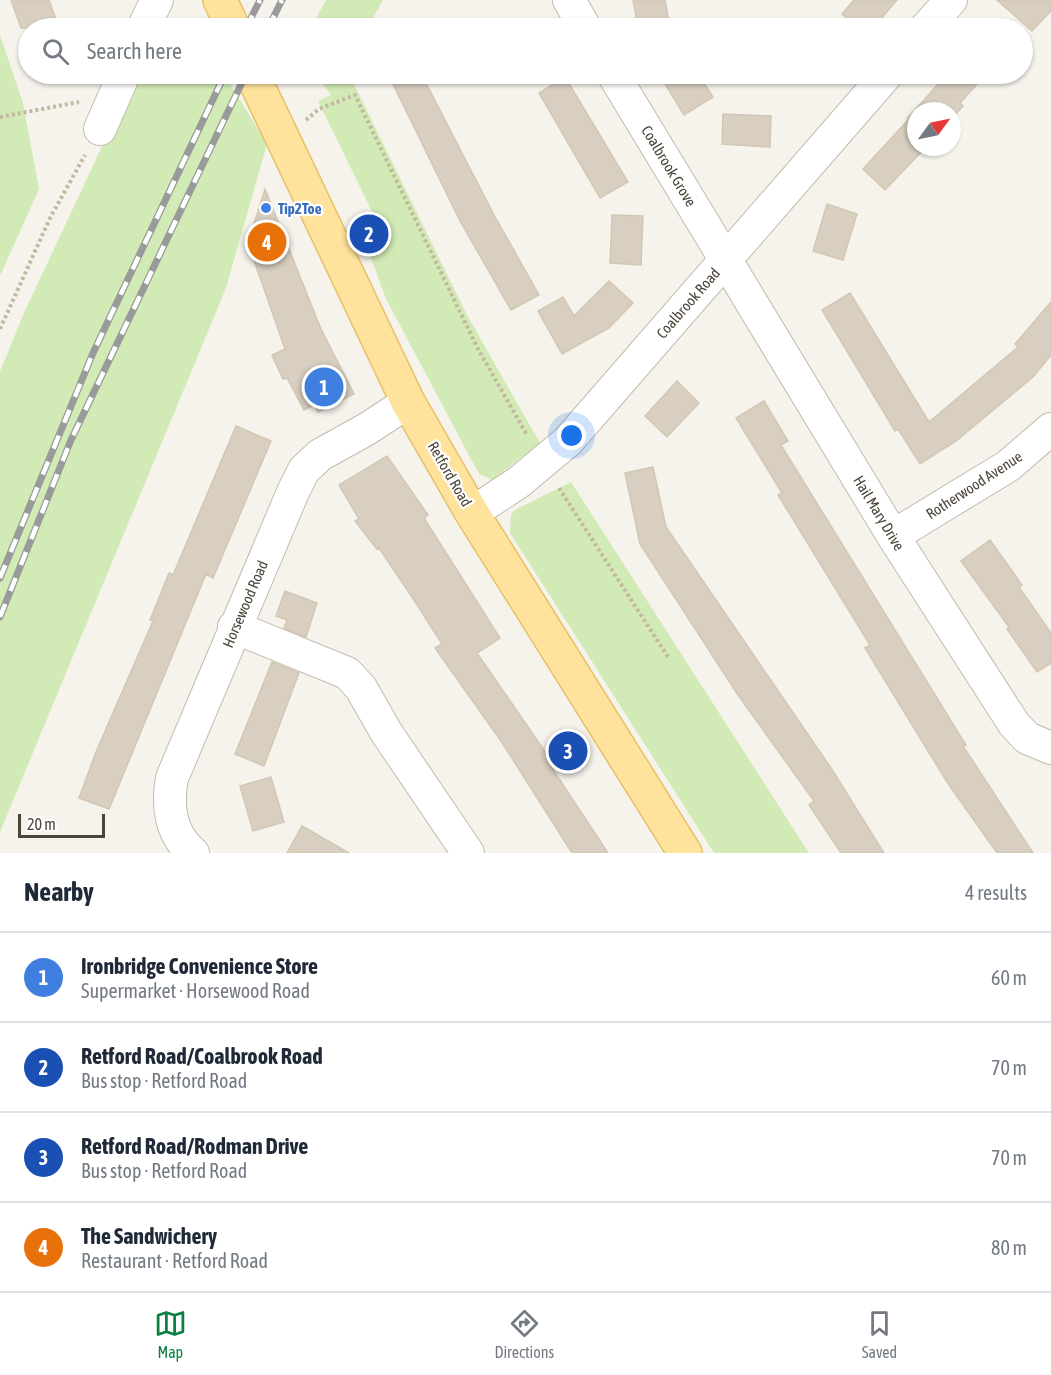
<!DOCTYPE html>
<meta charset="utf-8">
<style>
body{margin:0;font-family:"Asap Condensed",sans-serif;background:#f2f2f3;color:#1f2937}
.compass{position:absolute;left:907px;top:102px;width:54px;height:54px;border-radius:50%;background:#fff;box-shadow:0 2px 4px #0004;rotate:57deg}
.scale{position:absolute;left:18px;bottom:15px;width:87px;box-sizing:border-box;padding-left:6px;border:3px solid #4b4439;border-top:0;font-size:16px;line-height:21px;white-space:nowrap;color:#4b4439;-webkit-text-stroke:4px #fff;paint-order:stroke}
.you{position:absolute;left:572px;top:436px;width:21px;height:21px;margin:-15px;border:4px solid #fff;border-radius:50%;background:#1a73e8;box-shadow:0 0 0 9px #1a73e833}
.badge{display:grid;place-items:center;width:39px;height:39px;border-radius:50%;background:#0b8043;color:#fff;font-size:20px;font-weight:700}
.pin{position:absolute;translate:-50% -50%;border:3px solid #fff;box-shadow:0 2px 6px #0006}
.list{margin:0;padding:0;list-style:none}
h2{display:flex;justify-content:space-between;align-items:center;height:78px;margin:0;padding:0 24px;font-size:26px}
h2 small{font-size:20px;font-weight:400;color:#747a83}
.list li{display:grid;grid-template-columns:39px 1fr auto;gap:18px;align-items:center;box-sizing:border-box;height:90px;padding:0 24px;border-top:2px solid #e0e1e3}
.list b{display:block;font-size:22px;white-space:nowrap}
.list p{margin:0;font-size:20px;white-space:nowrap;color:#747a83}
.list em{font-size:20px;font-style:normal;color:#747a83}
.icon{flex:none;width:33px;height:33px;fill:none;stroke:currentColor;stroke-width:2;stroke-linecap:round;stroke-linejoin:round}
.map{position:relative;flex:none;width:1051px;height:853px;overflow:hidden}
.search{position:absolute;background:#fff;box-shadow:0 2px 4px #0004;left:18px;right:18px;top:18px;height:66px;display:flex;align-items:center;gap:15px;box-sizing:border-box;padding:0 21px;border-radius:33px;color:#747a83;font-size:22px}
.sheet{height:438px;background:#fff}
nav{display:flex;justify-content:space-around;align-items:center;box-sizing:border-box;height:84px;border-top:2px solid #e0e1e3;background:#fff;font-size:16px;color:#747a83}
nav a{display:grid;justify-items:center;gap:3px}
nav .on{color:#0b8043}
.map>svg:first-child{display:block}
</style>
<div class="map">
<svg width="1051" height="853" viewBox="0 0 1051 853">
<rect width="100%" height="100%" fill="#f6f3ec"/>
<path fill="#d2eab5" d="M326,0H383L367,28H311Z
M0,35L23,103L39,189L0,276Z
M136,74H224L267,144L226,288L0,832V372L23,315Z
M315,74H349L467,315L540,443L492,480L479,474L386,299L367,247L384,236L318,101L331,95Z
M571,482L809,853H714L510,533L511,515L515,510Z"/>
<path fill="#d8cfc1" stroke="#d3c7b4" stroke-width="1.5" d="M11,0H49L59,28H21Z
M633,0H665L670,28H638Z
M854,0H897L873,28H859L842,14Z
M997,0H1051V11L1032,31Z
M388,74H429L425,81L494,215L539,295L511,310L460,221Z
M659,74H698L713,97L684,115Z
M947,74H986L960,103L963,106L952,118V111H916V147H926L885,190L863,169L909,119L908,118Z
M565,77L628,182L600,198L539,93Z
M723,114L771,116L770,147L722,144Z
M265,189L321,329L354,394L318,412L314,405L304,410L287,378L283,379L272,355L285,349L248,243Z
M827,204L857,214L843,260L813,251Z
M612,215L643,216L641,265L610,263Z
M609,281L633,303L609,328L562,354L538,311L563,297L574,316Z
M850,293L929,422L1018,347L1015,344L1051,302V355L1033,377L956,441L920,464L898,429L895,431L822,310Z
M677,381L699,403L667,437L645,416Z
M764,401L788,441L781,445L966,745L963,746L1033,853H997L947,782L865,648L870,645L778,495L782,493L736,418Z
M236,426L271,441L213,578L206,574L109,809L79,798L96,752L153,621L150,620L169,573L173,575Z
M387,456L428,515L424,518L500,638L477,653L553,763L550,765L608,853H572L501,741L435,648L442,644L414,600L379,548L377,549L355,521L359,519L339,485Z
M653,467L666,527L831,768L884,853H841L809,805L814,801L738,695L640,544L625,473Z
M990,540L1022,585L1019,587L1051,633V663L1037,672L1007,629L1009,627L961,561Z
M285,591L317,603L306,637L284,628L287,620L276,616Z
M272,662L299,673L264,766L235,754Z
M271,777L284,822L253,831L240,786Z
M302,826L349,853H287Z"/>
<g fill="none" stroke-linecap="round" stroke-linejoin="round">
<g stroke="#c2bbae" stroke-width="34">
<path id="minor" d="M569,0L585,28
M143,28L157,0
M926,28L951,0
M613,74L893,536L1014,724L1027,738L1051,748
M100,129L124,74
M472,513L519,482L568,441L887,74
M893,536L1008,466L1051,429
M234,627L347,673L361,688L386,732L468,853
M193,853C170,834 167,805 172,778L293,492L304,470L320,455L367,429L408,402"/>
</g>
<g stroke="#e6c16a" stroke-width="36">
<path id="major" d="M220,0L233,28
M252,74L408,402L472,513L685,853"/>
</g>
<path stroke="#c4b79f" stroke-width="4" stroke-dasharray="3 3" stroke-linecap="butt" d="M0,117L79,102
M306,120L319,109L355,95L478,349L527,435
M0,329L50,218L85,155
M559,488L668,657"/>
<use href="#minor" stroke="#fff" stroke-width="32"/>
<use href="#major" stroke="#ffe39c" stroke-width="33"/>
<g stroke="#9a9a9a" stroke-width="7">
<path id="rail" d="M246,28L260,0
M268,28L282,0
M0,578L93,353L225,74
M0,617L71,440L246,74"/>
</g>
<use href="#rail" stroke="#fff" stroke-width="4.5" stroke-dasharray="14" stroke-linecap="butt"/>
</g>
<circle fill="#3f7fe0" stroke="#fff" stroke-width="2" cx="266" cy="208" r="6"/>
<g text-anchor="middle" dominant-baseline="central" stroke-width="4.5" stroke-linejoin="round" paint-order="stroke">
<g font-size="15" fill="#4b4439" stroke="#fff">
<text transform="translate(669 166) rotate(59)">Coalbrook Grove</text>
<text transform="translate(688 303) rotate(-49)">Coalbrook Road</text>
<text transform="translate(450 474) rotate(60)">Retford Road</text>
<text transform="translate(974 485) rotate(-33)">Rotherwood Avenue</text>
<text transform="translate(879 513) rotate(59)">Hail Mary Drive</text>
<text transform="translate(245 604) rotate(-67)">Horsewood Road</text>
</g>
<g font-size="15" font-weight="bold" fill="#366cbe" stroke="#fff" text-anchor="start">
<text x="278" y="208">Tip2Toe</text>
</g>
</g>
</svg>
<svg class="compass" viewBox="-18 -18 36 36"><path d="M0-13l5 13h-10z" fill="#e53935"/><path d="M0 13l5-13h-10z" fill="#747a83"/></svg>
<div class="scale">20 m</div>
<div class="you"></div>
<div class="pin badge" style="left:324px;top:387px;background:#3f7fe0">1</div>
<div class="pin badge" style="left:369px;top:234px;background:#1a4fb4">2</div>
<div class="pin badge" style="left:568px;top:751px;background:#1a4fb4">3</div>
<div class="pin badge" style="left:267px;top:242px;background:#e8710a">4</div>
<div class="search"><svg class="icon" aria-label="search" viewBox="0 0 24 24"><circle cx="10" cy="10" r="6"/><path d="M15 15l6 6"/></svg>Search here</div>
</div>
<section class="sheet">
<h2>Nearby<small>4 results</small></h2>
<ul class="list">
<li><span class="badge" style="background:#3f7fe0">1</span><div><b>Ironbridge Convenience Store</b><p>Supermarket · Horsewood Road</p></div><em>60 m</em></li>
<li><span class="badge" style="background:#1a4fb4">2</span><div><b>Retford Road/Coalbrook Road</b><p>Bus stop · Retford Road</p></div><em>70 m</em></li>
<li><span class="badge" style="background:#1a4fb4">3</span><div><b>Retford Road/Rodman Drive</b><p>Bus stop · Retford Road</p></div><em>70 m</em></li>
<li><span class="badge" style="background:#e8710a">4</span><div><b>The Sandwichery</b><p>Restaurant · Retford Road</p></div><em>80 m</em></li>
</ul>
</section>
<nav>
<a class="on"><svg class="icon" aria-label="map" viewBox="0 0 24 24"><path d="M3 6l6-2 6 2 6-2v14l-6 2-6-2-6 2zM9 4v14M15 6v14"/></svg>Map</a>
<a><svg class="icon" aria-label="directions" viewBox="0 0 24 24"><path d="M12 3l9 9-9 9-9-9zM9 14v-3h6M13 9l2 2-2 2"/></svg>Directions</a>
<a><svg class="icon" aria-label="saved" viewBox="0 0 24 24"><path d="M7 4h10v16l-5-4-5 4z"/></svg>Saved</a>
</nav>
